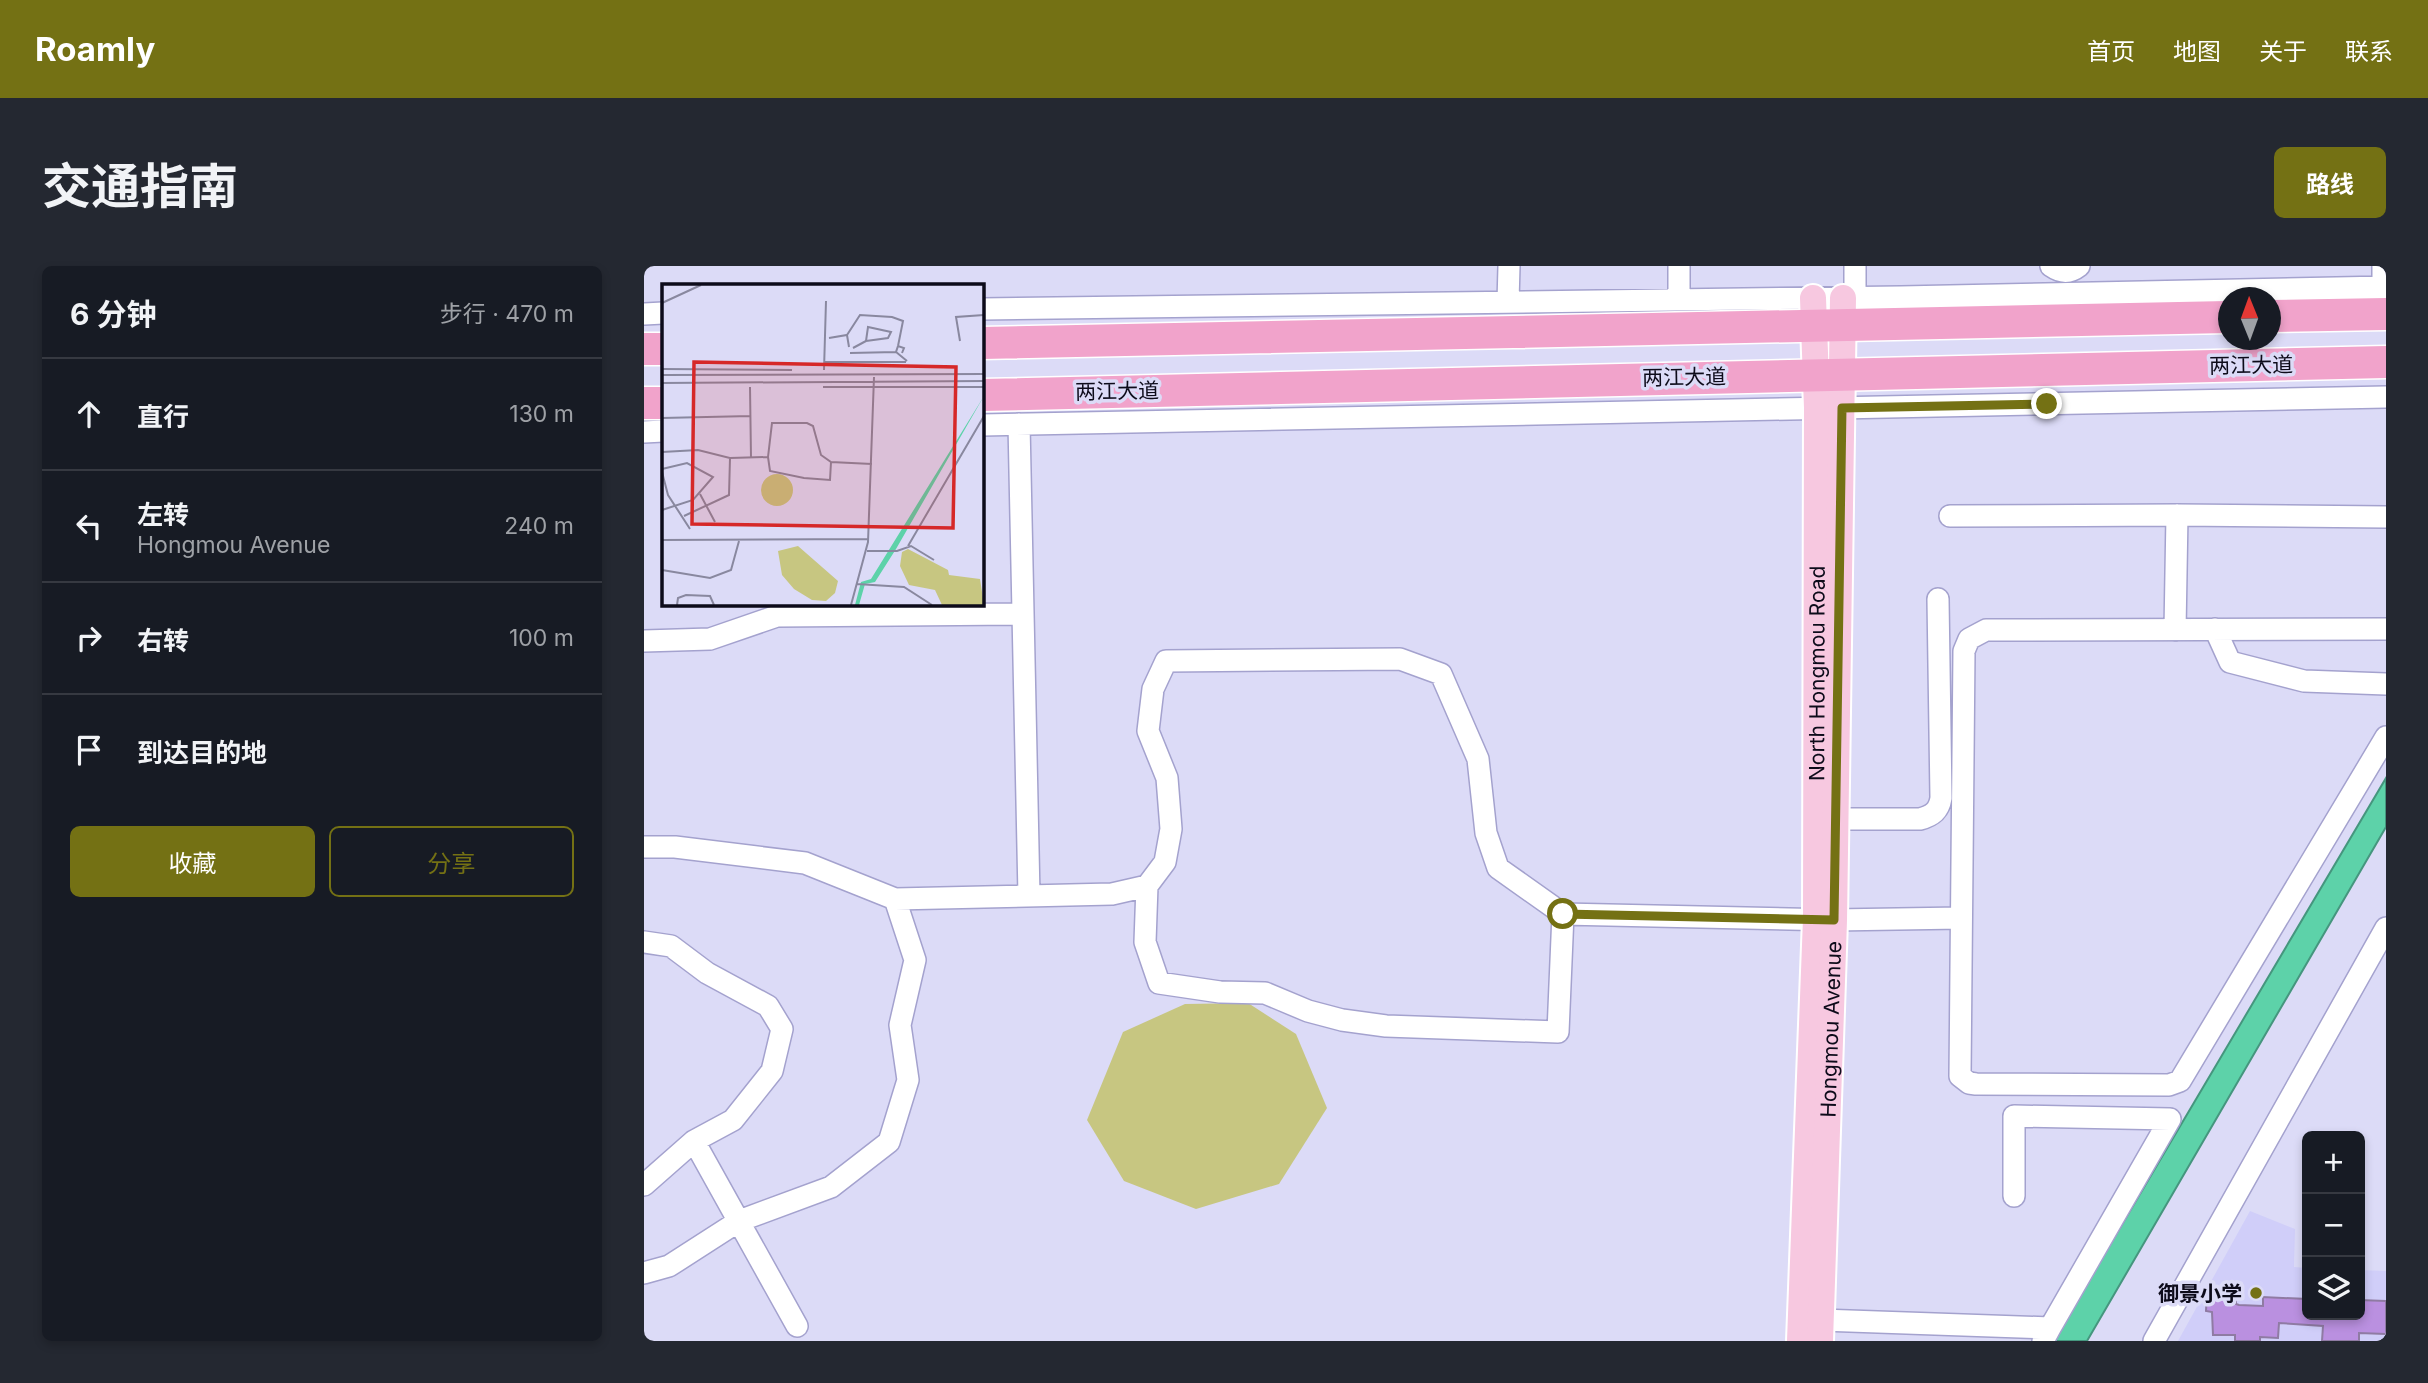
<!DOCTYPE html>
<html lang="zh">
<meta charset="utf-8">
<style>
body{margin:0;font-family:Inter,"Noto Sans SC",sans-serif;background:#242831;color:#f1f3f6}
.controls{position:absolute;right:21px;bottom:21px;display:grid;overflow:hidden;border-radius:10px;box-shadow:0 4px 10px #0003}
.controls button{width:63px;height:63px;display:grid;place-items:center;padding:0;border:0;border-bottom:2px solid #363941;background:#171b24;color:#f1f3f6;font:35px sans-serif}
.compass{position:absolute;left:1574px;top:21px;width:63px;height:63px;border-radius:50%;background:#171b24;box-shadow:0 4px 10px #0003;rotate:359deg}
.stop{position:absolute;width:21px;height:21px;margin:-16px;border:5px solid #747114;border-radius:50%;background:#fff}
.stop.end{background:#747114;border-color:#fff;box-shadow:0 2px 7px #0008}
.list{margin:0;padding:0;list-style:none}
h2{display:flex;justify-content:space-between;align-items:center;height:91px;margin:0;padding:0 28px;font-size:30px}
h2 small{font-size:23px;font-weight:400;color:#9ea1a6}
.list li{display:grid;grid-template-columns:46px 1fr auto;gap:21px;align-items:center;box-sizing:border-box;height:112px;padding:0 28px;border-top:2px solid #363941}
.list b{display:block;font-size:26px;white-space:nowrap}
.list p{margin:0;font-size:23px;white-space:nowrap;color:#9ea1a6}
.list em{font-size:23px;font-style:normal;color:#9ea1a6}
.actions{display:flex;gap:14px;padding:21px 28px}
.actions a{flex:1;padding:16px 0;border:2px solid #747114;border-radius:10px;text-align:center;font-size:24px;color:#747114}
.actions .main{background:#747114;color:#fff}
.icon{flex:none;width:38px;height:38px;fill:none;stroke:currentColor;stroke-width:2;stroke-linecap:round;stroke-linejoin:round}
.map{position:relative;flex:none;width:1742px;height:1075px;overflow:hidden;border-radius:10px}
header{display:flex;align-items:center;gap:42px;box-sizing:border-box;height:98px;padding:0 35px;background:#747114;color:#fff}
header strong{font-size:33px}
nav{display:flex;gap:38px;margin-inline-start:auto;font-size:24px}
.intro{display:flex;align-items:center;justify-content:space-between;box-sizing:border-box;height:168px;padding:0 42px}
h1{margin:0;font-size:49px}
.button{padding:18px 32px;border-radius:10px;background:#747114;color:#fff;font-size:24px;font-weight:700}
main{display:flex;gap:42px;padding:0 42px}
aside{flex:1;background:#171b24;border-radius:10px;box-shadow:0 4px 10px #0003}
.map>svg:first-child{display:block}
</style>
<header>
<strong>Roamly</strong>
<nav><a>首页</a><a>地图</a><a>关于</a><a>联系</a></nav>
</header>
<div class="intro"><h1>交通指南</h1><a class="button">路线</a></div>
<main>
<aside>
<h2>6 分钟<small>步行 · 470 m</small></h2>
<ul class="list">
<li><svg class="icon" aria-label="ahead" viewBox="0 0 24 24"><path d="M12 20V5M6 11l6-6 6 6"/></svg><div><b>直行</b></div><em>130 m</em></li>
<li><svg class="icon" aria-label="left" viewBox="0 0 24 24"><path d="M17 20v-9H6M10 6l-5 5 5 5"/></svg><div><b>左转</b><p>Hongmou Avenue</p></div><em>240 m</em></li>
<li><svg class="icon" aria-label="right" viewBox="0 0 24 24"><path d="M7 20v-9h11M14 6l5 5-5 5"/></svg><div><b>右转</b></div><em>100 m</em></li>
<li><svg class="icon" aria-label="arrive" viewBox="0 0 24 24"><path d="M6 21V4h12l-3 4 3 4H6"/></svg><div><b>到达目的地</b></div></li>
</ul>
<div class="actions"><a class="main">收藏</a><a>分享</a></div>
</aside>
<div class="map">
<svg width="1742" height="1075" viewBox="0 0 1742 1075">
<rect width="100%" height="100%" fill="#dcdbf7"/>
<path fill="#d0cef9" d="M1606,945L1651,963L1650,1001L1663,1002V1049H1716V1004L1742,1005V1075H1534Z"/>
<path fill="#c7c681" d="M604,737L652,768L683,842L635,918L552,943L480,915L443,854L479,766L541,738Z"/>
<path fill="#5dd2a9" stroke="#45967e" stroke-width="2" d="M1742,512V561L1443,1075H1409Z"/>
<path fill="#ba90e0" stroke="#8f7ba3" stroke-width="2" d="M1563,1025H1592V1038L1595,1039L1619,1040V1031L1663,1033V1049H1716V1034L1742,1035V1068L1715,1067V1075H1678L1679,1060L1635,1057L1634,1072L1616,1071V1075H1591V1069H1569L1568,1046L1562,1045Z"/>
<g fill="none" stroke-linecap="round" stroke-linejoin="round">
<g stroke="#a4a2ce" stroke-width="24">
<path id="minor" d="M1035,0V34
M1211,0V31
M1407,0C1417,7 1426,7 1435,0
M1739,21V0
M864,36L865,0
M338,43L1257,31L1742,21
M0,48L19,47
M375,158L385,630
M338,159L1742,131
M0,166L19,165
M1306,250L1533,249L1742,251
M1571,363L1586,396L1660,415L1742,418
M1742,363L1342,364L1325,373L1320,385L1316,810L1325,817L1332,818L1525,819L1536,815L1742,471
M1531,364L1533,249
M0,375L66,373L133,350L379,348
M1192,553H1276C1288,550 1295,545 1297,532L1294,333
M0,581H31L161,597L251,633L271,694L256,759L264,814L245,876L187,921L95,955L25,1000L0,1007
M503,620L501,676L515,717L576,726L621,727L664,745L698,754L742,760L914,766L919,648
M251,633L468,628L503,620L521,596L527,563L523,512L504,465L509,423L522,395L756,393L797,408L834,493L842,567L854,602L919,648L1190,654L1317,652
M0,676L27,680L63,707L124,740L138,763L128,805L89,854L50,875L0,919
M50,875L153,1060
M1370,930V850L1526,853L1406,1062
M1177,1054L1406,1062L1399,1075
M1510,1075L1742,662"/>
</g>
<g stroke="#fff" stroke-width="30">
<g id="major">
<path id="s1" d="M1156,1075L1172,653L1173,142L1169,32"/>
<path id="s2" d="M1176,1075L1190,654L1199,32"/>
</g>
</g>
<g stroke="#fff" stroke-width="35">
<path id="highway" d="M1626,50L1742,48
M338,77L1584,51
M0,83H19
M338,129L1742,96
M0,137H19"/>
</g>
<use href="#minor" stroke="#fff" stroke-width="21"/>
<use href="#major" stroke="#f7c8e0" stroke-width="26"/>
<use href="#highway" stroke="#f1a3cb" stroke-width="32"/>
</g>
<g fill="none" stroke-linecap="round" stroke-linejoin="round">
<path stroke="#747114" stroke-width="9" d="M919,648L1190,654L1198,142L1403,138"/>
</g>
<circle fill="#747114" stroke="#dcdbf7" stroke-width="2.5" cx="1612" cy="1027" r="7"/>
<g text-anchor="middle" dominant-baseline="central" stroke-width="7" stroke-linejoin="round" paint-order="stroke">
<g font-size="21" fill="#0d0b1a" stroke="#dcdbf7">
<text transform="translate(1607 99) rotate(-1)">两江大道</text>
<text transform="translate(1040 111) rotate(-1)">两江大道</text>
<text transform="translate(473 125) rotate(-1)">两江大道</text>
<text stroke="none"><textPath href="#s1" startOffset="668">North Hongmou Road</textPath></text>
<text stroke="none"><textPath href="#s2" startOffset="312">Hongmou Avenue</textPath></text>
</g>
<g font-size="21" font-weight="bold" fill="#0d0b1a" stroke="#dcdbf7" text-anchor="end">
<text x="1598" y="1027">御景小学</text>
</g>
</g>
<g transform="translate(18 18)">
<rect width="322" height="322" fill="#dcdbf7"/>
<path d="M99 206a16 16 0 1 1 32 0a16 16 0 1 1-32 0ZM136,262L176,297L173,309L164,317L150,316L132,305L120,291L116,267ZM246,265L286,286L287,291L318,295L322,321H280L273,306L247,301L238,282L240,268Z" fill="#c7c681"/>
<path d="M322,112L234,265L213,298L203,300L197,321H193L199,298L209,295Z" fill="#5dd2a9"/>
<path fill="none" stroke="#89889f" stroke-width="2" d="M0,19L39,1M185,51L198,31L230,33L241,37L236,62M167,54L185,51L187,63M298,57L294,33L322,31M191,64L204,57L206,43L229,48L226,54L204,57M188,69L234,68M240,69L242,64L236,62L234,68L245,77M162,78H244M0,85L130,86M162,86L164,17M0,91L322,90M0,99L322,97M88,103L89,174M161,103H322M0,134L89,132M0,168L36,166L68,174L67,211L22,232M106,173L108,187L142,194L168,196L169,178M68,174L106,173L110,139H145L151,142L159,171L169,178L210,180M0,185L25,179L51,193L31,216L0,226M0,188L6,211L28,245M38,210L53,238M0,256L206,255M246,262L322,132M205,267H235L249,262L272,276M0,286L48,294L69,286L77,257M195,300L242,303L270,321M15,321L16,314L24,311L48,312L52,321M189,321L206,258L212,93"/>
<path fill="#d62828" fill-opacity="0.15" stroke="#d62828" stroke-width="3.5" d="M32,78L294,83L291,244L30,240Z"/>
<rect width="322" height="322" fill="none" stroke="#0d0b1a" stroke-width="3.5"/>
</g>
</svg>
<div class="controls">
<button>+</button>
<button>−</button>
<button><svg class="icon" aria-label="layers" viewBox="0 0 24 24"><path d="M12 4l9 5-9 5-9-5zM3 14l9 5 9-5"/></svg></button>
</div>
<svg class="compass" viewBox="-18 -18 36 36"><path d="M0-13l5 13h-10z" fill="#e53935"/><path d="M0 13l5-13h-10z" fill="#9ea1a6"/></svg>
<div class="stop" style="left:919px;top:648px"></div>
<div class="stop end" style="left:1403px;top:138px"></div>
</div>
</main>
